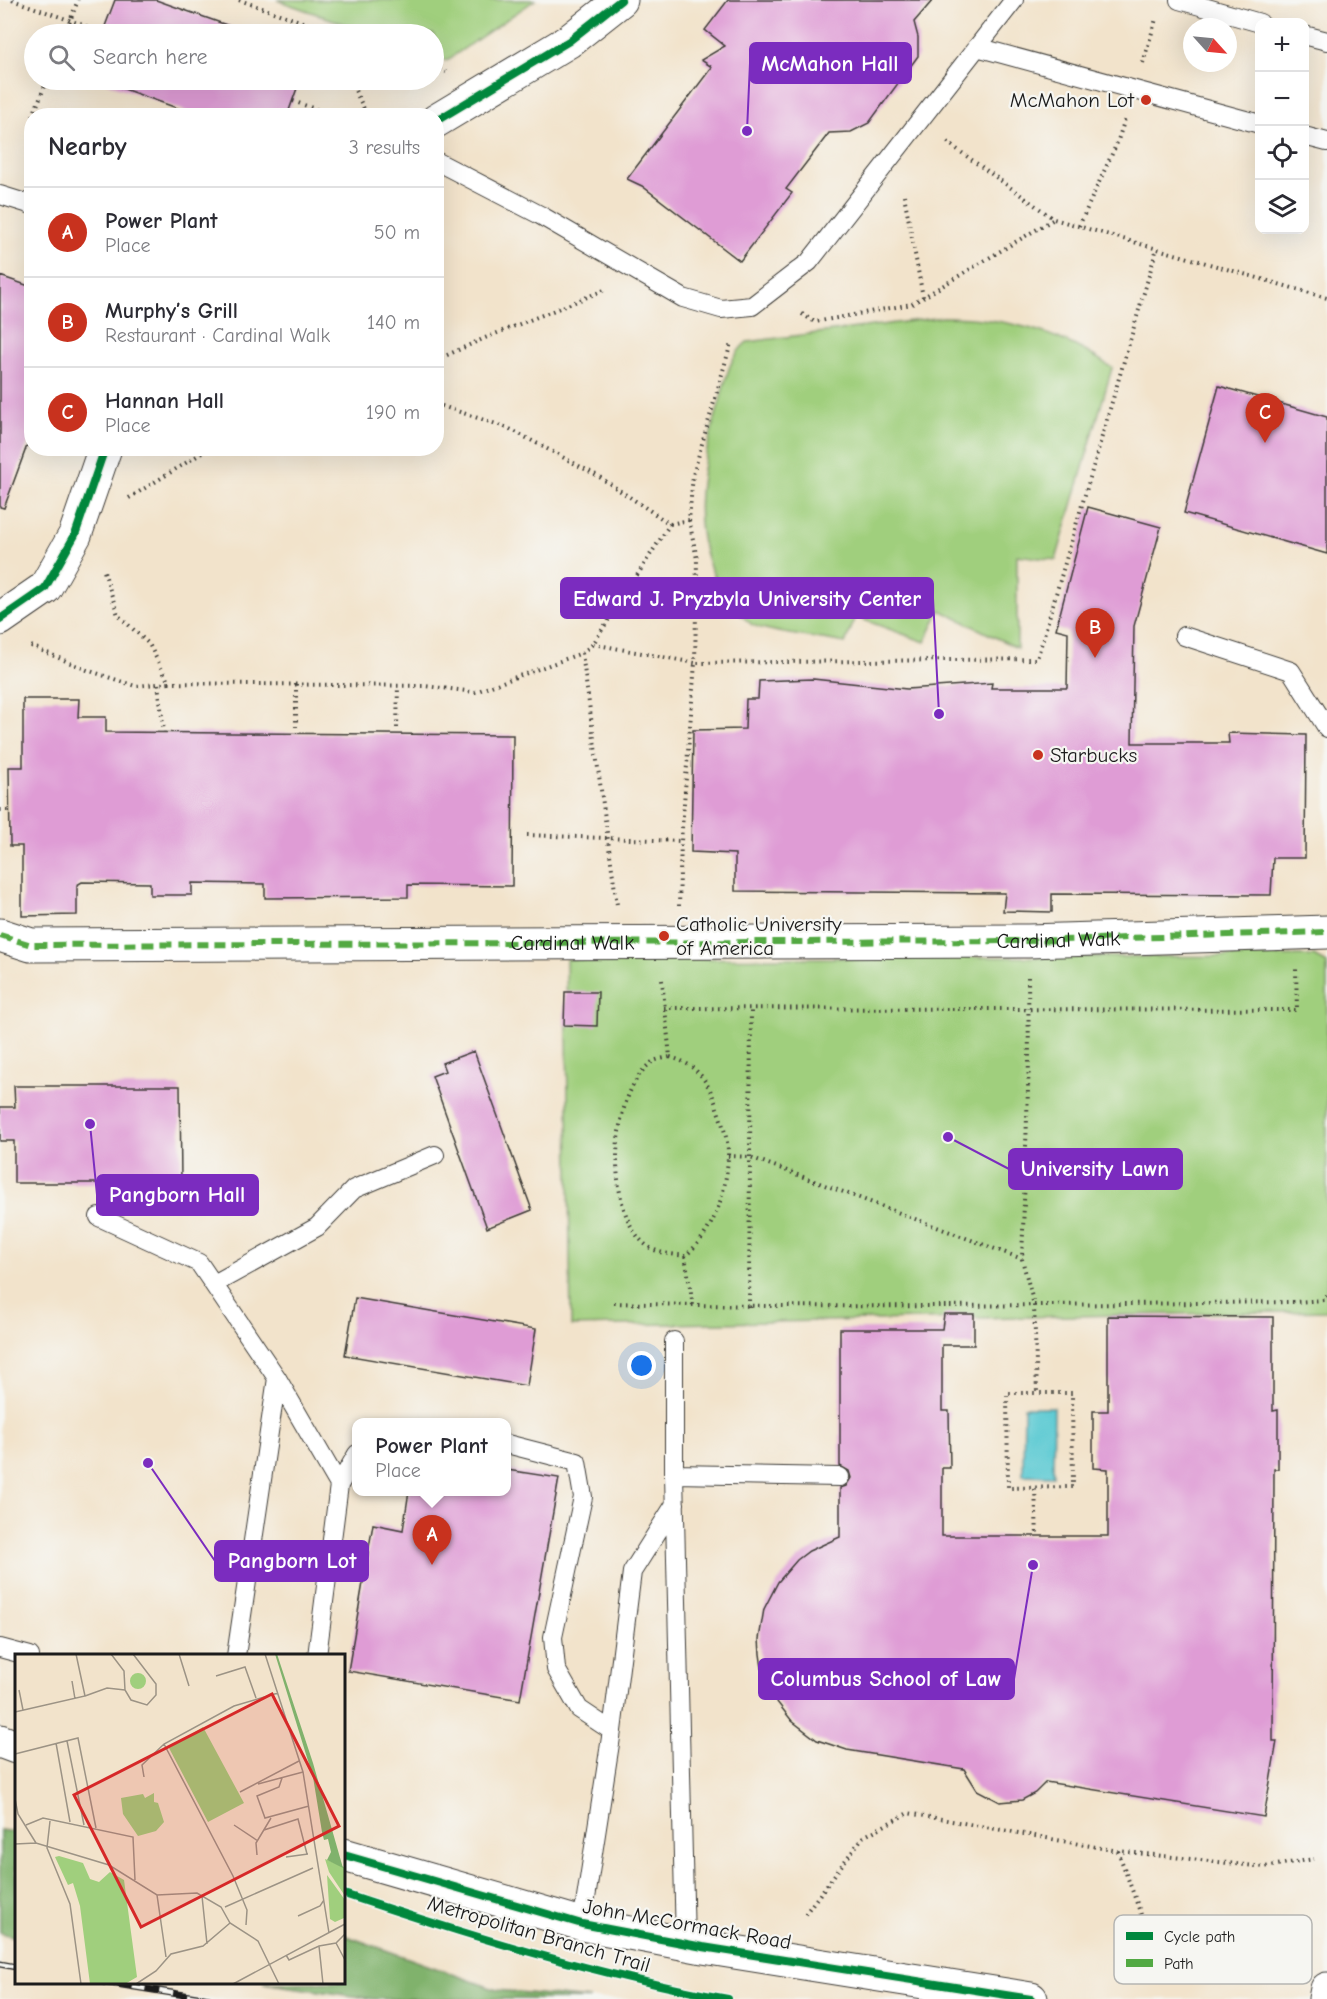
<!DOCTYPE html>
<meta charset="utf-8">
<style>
body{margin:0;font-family:"Comic Neue",sans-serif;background:#f2f2f3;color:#2b2b33}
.controls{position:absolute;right:18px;top:18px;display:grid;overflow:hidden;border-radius:12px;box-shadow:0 6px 24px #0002}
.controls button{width:54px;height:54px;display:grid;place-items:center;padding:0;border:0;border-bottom:2px solid #e1e1e2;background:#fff;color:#2b2b33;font:30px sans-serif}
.compass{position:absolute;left:1183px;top:18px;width:54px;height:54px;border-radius:50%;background:#fff;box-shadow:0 6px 24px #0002;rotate:117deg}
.you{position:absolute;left:642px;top:1366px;width:21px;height:21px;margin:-15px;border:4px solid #fff;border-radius:50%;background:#1a73e8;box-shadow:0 0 0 9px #1a73e833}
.badge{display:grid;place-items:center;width:39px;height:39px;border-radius:50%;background:#c8321e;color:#fff;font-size:20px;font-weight:700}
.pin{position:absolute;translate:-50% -50px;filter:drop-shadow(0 2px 3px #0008)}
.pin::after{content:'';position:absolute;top:32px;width:21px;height:18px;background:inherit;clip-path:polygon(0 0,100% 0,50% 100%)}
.popup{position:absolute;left:352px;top:1418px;width:159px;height:78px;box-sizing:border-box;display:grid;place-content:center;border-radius:12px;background:#fff;filter:drop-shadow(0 2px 4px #0005);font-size:20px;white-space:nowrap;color:#7c7c81}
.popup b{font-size:22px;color:#2b2b33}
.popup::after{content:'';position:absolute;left:50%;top:100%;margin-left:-12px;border:12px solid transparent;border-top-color:#fff}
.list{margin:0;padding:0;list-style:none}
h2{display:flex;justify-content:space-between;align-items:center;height:78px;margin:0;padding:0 24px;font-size:26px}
h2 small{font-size:20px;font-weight:400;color:#7c7c81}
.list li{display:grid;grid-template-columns:39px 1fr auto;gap:18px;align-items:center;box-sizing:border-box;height:90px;padding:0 24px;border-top:2px solid #e1e1e2}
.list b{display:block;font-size:22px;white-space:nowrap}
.list p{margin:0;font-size:20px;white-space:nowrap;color:#7c7c81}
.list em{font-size:20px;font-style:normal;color:#7c7c81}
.icon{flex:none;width:33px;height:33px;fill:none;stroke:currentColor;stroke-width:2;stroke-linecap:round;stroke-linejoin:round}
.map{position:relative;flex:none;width:1327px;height:1999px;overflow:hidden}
.search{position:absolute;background:#fff;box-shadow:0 6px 24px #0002;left:24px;top:24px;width:420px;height:66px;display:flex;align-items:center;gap:15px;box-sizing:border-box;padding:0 21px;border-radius:33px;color:#7c7c81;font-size:22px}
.panel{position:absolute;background:#fff;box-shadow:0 6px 24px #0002;left:24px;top:108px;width:420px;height:348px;border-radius:24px}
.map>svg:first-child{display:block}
</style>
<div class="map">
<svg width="1327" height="1999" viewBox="0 0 1327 1999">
<rect width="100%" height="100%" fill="#f6f6f2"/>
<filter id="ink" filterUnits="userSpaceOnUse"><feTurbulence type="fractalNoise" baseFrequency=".0167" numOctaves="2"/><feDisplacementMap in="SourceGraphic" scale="12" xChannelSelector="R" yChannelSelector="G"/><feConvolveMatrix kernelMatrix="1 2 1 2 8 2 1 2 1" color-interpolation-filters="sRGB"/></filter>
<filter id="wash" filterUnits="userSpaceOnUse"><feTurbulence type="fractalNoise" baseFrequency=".008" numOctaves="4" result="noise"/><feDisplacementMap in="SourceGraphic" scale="24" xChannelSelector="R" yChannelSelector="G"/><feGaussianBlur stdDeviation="1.35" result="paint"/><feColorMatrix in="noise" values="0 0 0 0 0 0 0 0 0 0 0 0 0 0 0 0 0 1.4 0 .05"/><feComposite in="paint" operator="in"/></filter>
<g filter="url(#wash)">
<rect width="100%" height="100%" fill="#f2e3cb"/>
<path fill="#a0cf7d" stroke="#5e764c" stroke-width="1.5" d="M277,0H535L446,61L434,56V34H373Z
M943,317C1004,317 1062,332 1112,368L1056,560L1017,555V648L940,610L925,642L856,617L845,643C828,639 762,632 751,624C738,614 727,599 719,585C686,528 701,467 718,408C725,385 727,358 747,342Z
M1314,956L1327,964V1311L571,1326L566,959Z"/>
<path fill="#80b26c" stroke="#4e6744" stroke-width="1.5" d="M0,1830L16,1832V1937L0,1933Z
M344,1935L497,1990L590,1999H374L263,1983L344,1982Z"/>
<path fill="#5dcad3" stroke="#3c7378" stroke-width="1.5" d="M1024,1407H1054L1053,1476L1023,1475Z"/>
<g id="blocks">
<path fill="#df9cd5" d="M115,0H156L252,34H102Z
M728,0H933L914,22L918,37V56L869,123L851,132L829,133L786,189L792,193L740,261L642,186L627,179L712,67L701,60L725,46L705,30Z
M99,80H300L287,116H199Z
M0,276L32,287V432L4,508L0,507Z
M1219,386L1327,417V554L1184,513Z
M1088,507L1161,527L1134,626L1132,743H1229L1228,733L1306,735L1305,858H1273L1271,895L1052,894V912L1003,911L1005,893L735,891V854L691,852L693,730L745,729L746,699H758L759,681L813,679L907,689L992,683L991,688H1067L1068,632L1056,629Z
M23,699H79L78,717H106V732L513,735L512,886L408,885V897L265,898V884L192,883V895H150V883L82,882L77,885V915L22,916V846H10L9,767H23Z
M565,992H598L597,1026L564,1025Z
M474,1051L532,1210L487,1228L432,1076L445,1071L442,1063Z
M14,1086H180L181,1183H14V1141H0V1107H15Z
M355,1298L536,1329L527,1386L345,1355Z
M944,1314H974V1345H942V1411H949L950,1468H942V1536H1108V1469L1093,1468V1411H1108V1316L1273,1317V1411L1278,1410V1469H1274L1273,1741H1277L1264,1817L1046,1782L1035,1793L1022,1800L1000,1802L977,1790L964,1769L847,1750L817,1740L792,1721L773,1697L762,1668L760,1654L759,1639L764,1609L778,1582L797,1560L809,1551L840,1537V1488L846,1486L851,1478L849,1471L840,1466V1329H942Z
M507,1470L559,1478L520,1700L348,1671L373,1524L403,1530L409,1491H507Z"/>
</g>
</g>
<g filter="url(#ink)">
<use href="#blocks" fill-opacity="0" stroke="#3c3a36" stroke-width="1.5"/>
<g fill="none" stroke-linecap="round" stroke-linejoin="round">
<g stroke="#3c3a36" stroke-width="20">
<path id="lane" d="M1179,0L1260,23
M1304,35L1327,41
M977,47L1260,124
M1304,136L1327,142
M436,161L540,215L683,298L721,309L752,306L809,262L1014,0
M0,195L32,205
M1184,636L1291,671L1327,728
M99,1217L199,1263L277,1378L339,1485
M214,1284L317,1227L354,1189L435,1155
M674,1341V1474L685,1943
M507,1444L577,1462L583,1497L553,1637L556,1669L579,1709L612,1731
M674,1474L840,1477
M0,1648L30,1656
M236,1656L277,1378
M317,1656L339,1485L357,1454
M582,1924L612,1731L632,1572L675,1504"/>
</g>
<g stroke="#3c3a36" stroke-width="35">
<path id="street" d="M436,121L569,41L621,0
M0,619L45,588L75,535L105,448
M0,935L31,945L1028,941L1327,932
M0,1741L16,1747
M344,1855L582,1924L703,1947L1031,1999
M1325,1999L1327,1989"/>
</g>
<path stroke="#3c3a36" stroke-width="4" stroke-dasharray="1.5 4.5" stroke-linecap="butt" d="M12,0L103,32
M239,0L337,34
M65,34L78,0
M1143,63L1156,19
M434,68L446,72
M350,80L367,115
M293,101L335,116
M33,116L47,80
M947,142L1054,219L1327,298
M904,195L923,297
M1079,226L1117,143L1126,116
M802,314L815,322L912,304L1054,219
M436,360L485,338L607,289
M129,498L210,448
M670,524L689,520
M593,644L695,663L697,559L689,520L693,475L731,343
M31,646L87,670L135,686L169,683L149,644L118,615L103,568
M582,653L617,905
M169,683L425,686L475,692L582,653L593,644L670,524L598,476L508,428L436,404
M158,684L164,732
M296,684V727
M397,728L398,686
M0,810H10
M527,835L681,841
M679,906L681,841L695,663L1037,659L1157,248
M1028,977L1029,1061L1022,1259L1034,1305L1037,1393H1007L1008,1488L1073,1487L1072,1393H1037
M662,980L670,1057
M664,1008L1297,1010L1296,969
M670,1057C697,1064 709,1082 717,1108C722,1123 729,1141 728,1157C726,1194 714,1232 685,1256C672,1254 657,1254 646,1245C604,1211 609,1093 652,1062C657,1059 665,1058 670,1057Z
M728,1156L750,1157L1022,1259
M685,1256L693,1305
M614,1303C841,1310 1069,1304 1296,1302L1324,1300L1327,1296
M749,1307L751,1008
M1035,1489L1037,1536
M1118,1851L1161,1970
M805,1914L863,1837L908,1813L1118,1851L1264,1867L1314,1859"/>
<use href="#lane" stroke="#fff" stroke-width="18"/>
<use href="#street" stroke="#fff" stroke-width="33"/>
<g stroke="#1c1c1c" stroke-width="7">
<path id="rail" d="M0,1964L16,1967
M104,1982L209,1999"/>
</g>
<use href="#rail" stroke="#f6f6f2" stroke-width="4.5" stroke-dasharray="14" stroke-linecap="butt"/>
<path stroke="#52a943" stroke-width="6" stroke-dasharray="12 6" stroke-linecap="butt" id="s1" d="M0,935L31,945L1028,941L1327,932"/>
<g stroke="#f6f6f2" stroke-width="11">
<path id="cycleway" d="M436,121L569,41L621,0
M0,619L45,588L75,535L105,448
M344,1855L582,1924L703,1947L1031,1999
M344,1894C470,1936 597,1975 728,1999"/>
</g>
<use href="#cycleway" stroke="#00873e" stroke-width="8"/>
</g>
</g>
<g fill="#c8321e" stroke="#f6f6f2" stroke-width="2">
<circle cx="1146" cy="100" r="6"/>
<circle cx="1038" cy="755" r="6"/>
<circle cx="664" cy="936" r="6"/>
</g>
<g text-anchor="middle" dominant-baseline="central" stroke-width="4.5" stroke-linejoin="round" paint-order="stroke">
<g font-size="21" fill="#1c1c1c" stroke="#f6f6f2" text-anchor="start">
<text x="1134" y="100" text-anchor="end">McMahon Lot</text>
<text x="1050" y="755">Starbucks</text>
<text x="676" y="924">Catholic University<tspan x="676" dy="24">of America</tspan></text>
</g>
<g font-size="21" fill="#1c1c1c" stroke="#f6f6f2">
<text stroke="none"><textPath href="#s1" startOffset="1060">Cardinal Walk</textPath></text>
<text stroke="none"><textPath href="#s1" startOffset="574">Cardinal Walk</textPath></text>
<text transform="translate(687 1924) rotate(10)">John McCormack Road</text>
<text transform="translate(539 1934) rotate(16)">Metropolitan Branch Trail</text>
</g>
</g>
<g transform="translate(15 1654)">
<rect width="330" height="330" fill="#f2e3cb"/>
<path d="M115 27a8 8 0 1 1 16 0a8 8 0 1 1-16 0ZM188,73L229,149L193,168L154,94ZM139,139V148L143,149L149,168L141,177L123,182L108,160L106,144L128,140L130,144ZM44,202L68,209L75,225L84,228L95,218L109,226L122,323L110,330H75L65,252L58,229L53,231L40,203ZM310,205L329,213L330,242L314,218ZM312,221L330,246L329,264L320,268L315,265Z" fill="#a0cf7d"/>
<path d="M260,0H262L298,109L328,214L312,206L316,198L313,185L309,186L307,178L298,123Z" fill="#80b26c"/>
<path fill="none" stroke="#9c9385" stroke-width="1.5" d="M96,0L109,17L110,36L116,46L132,51L141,41V30L118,0M164,0L174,32M250,0L288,118L314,279M201,22L230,13L241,44M57,27L60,45M4,36L8,56M70,42L92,34L110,36M0,58L70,42L61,0M52,87L69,171M41,89L55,168M149,90L218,222L232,256L231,271M0,100L63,84L81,174M129,123L127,111L149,90L219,52L263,39M267,124L264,133L242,142L250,164L294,152M243,130L288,118M225,138L284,107M0,145L3,160L21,189M35,167L32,194L55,250L66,330M11,171L28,164L118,183L120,226M219,171L243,187M249,176L283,165L292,200M0,190L21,189L94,211L142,241L182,239L206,253L215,269L243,287L264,330M242,201L241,189L256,164M271,203L293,200M142,241L151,303M187,242L192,290M210,253L298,214M283,262L305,252L309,246M321,289L330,306M304,292L308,330M271,301L274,306L304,292L321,289L330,280M121,330L141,317L156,300L188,292L215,269M218,330L330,270"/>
<path fill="#d62828" fill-opacity="0.15" stroke="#d62828" stroke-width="3" d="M257,40L324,172L126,273L59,141Z"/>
<rect width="330" height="330" fill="none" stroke="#1c1c1c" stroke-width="3"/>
</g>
<rect x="1114" y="1915" width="198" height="69" rx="9" fill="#f6f6f2" stroke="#b5b5b2" stroke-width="1.5"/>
<rect x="1126" y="1932" width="27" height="8" fill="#00873e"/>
<rect x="1126" y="1959" width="27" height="8" fill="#52a943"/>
<g font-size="16" fill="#1c1c1c">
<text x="1164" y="1942">Cycle path</text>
<text x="1164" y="1969">Path</text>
</g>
<path fill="none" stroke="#7b2cbf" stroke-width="2" d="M747 131L750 63M939 714L933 598M948 1137L1009 1169M90 1124L97 1195M148 1463L215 1561M1033 1565L1014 1679"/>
<g fill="#7b2cbf" stroke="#f6f6f2" stroke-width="2">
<circle cx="747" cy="131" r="6"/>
<circle cx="939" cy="714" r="6"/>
<circle cx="948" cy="1137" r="6"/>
<circle cx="90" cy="1124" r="6"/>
<circle cx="148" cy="1463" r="6"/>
<circle cx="1033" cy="1565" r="6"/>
</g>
<g fill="#7b2cbf" stroke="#7b2cbf" stroke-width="2">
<rect x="750" y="43" width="161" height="40" rx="6"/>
<rect x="561" y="578" width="372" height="40" rx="6"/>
<rect x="1009" y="1149" width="173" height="40" rx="6"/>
<rect x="97" y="1175" width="161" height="40" rx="6"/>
<rect x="215" y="1541" width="153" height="40" rx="6"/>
<rect x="759" y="1659" width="255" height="40" rx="6"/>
</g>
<g font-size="22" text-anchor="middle" font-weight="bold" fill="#fff">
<text x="830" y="71">McMahon Hall</text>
<text x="747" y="606">Edward J. Pryzbyla University Center</text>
<text x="1095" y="1176">University Lawn</text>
<text x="177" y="1202">Pangborn Hall</text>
<text x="292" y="1568">Pangborn Lot</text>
<text x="886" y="1686">Columbus School of Law</text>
</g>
</svg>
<div class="controls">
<button>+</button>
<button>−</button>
<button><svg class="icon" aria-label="locate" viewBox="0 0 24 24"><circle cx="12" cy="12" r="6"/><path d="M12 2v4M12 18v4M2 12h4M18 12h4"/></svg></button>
<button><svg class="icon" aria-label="layers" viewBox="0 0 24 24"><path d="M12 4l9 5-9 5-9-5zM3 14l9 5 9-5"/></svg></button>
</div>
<svg class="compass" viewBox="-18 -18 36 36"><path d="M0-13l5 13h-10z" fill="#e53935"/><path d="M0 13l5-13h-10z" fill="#7c7c81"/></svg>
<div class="you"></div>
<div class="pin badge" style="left:432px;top:1565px">A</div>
<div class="popup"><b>Power Plant</b>Place</div>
<div class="pin badge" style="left:1095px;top:658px">B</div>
<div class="pin badge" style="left:1265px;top:443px">C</div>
<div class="search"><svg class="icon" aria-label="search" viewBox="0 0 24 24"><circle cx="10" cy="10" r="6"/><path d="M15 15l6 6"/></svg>Search here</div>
<section class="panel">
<h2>Nearby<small>3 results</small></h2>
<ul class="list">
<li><span class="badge">A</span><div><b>Power Plant</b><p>Place</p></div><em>50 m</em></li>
<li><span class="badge">B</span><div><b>Murphy’s Grill</b><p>Restaurant · Cardinal Walk</p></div><em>140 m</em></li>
<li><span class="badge">C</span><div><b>Hannan Hall</b><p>Place</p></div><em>190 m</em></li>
</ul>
</section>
</div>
